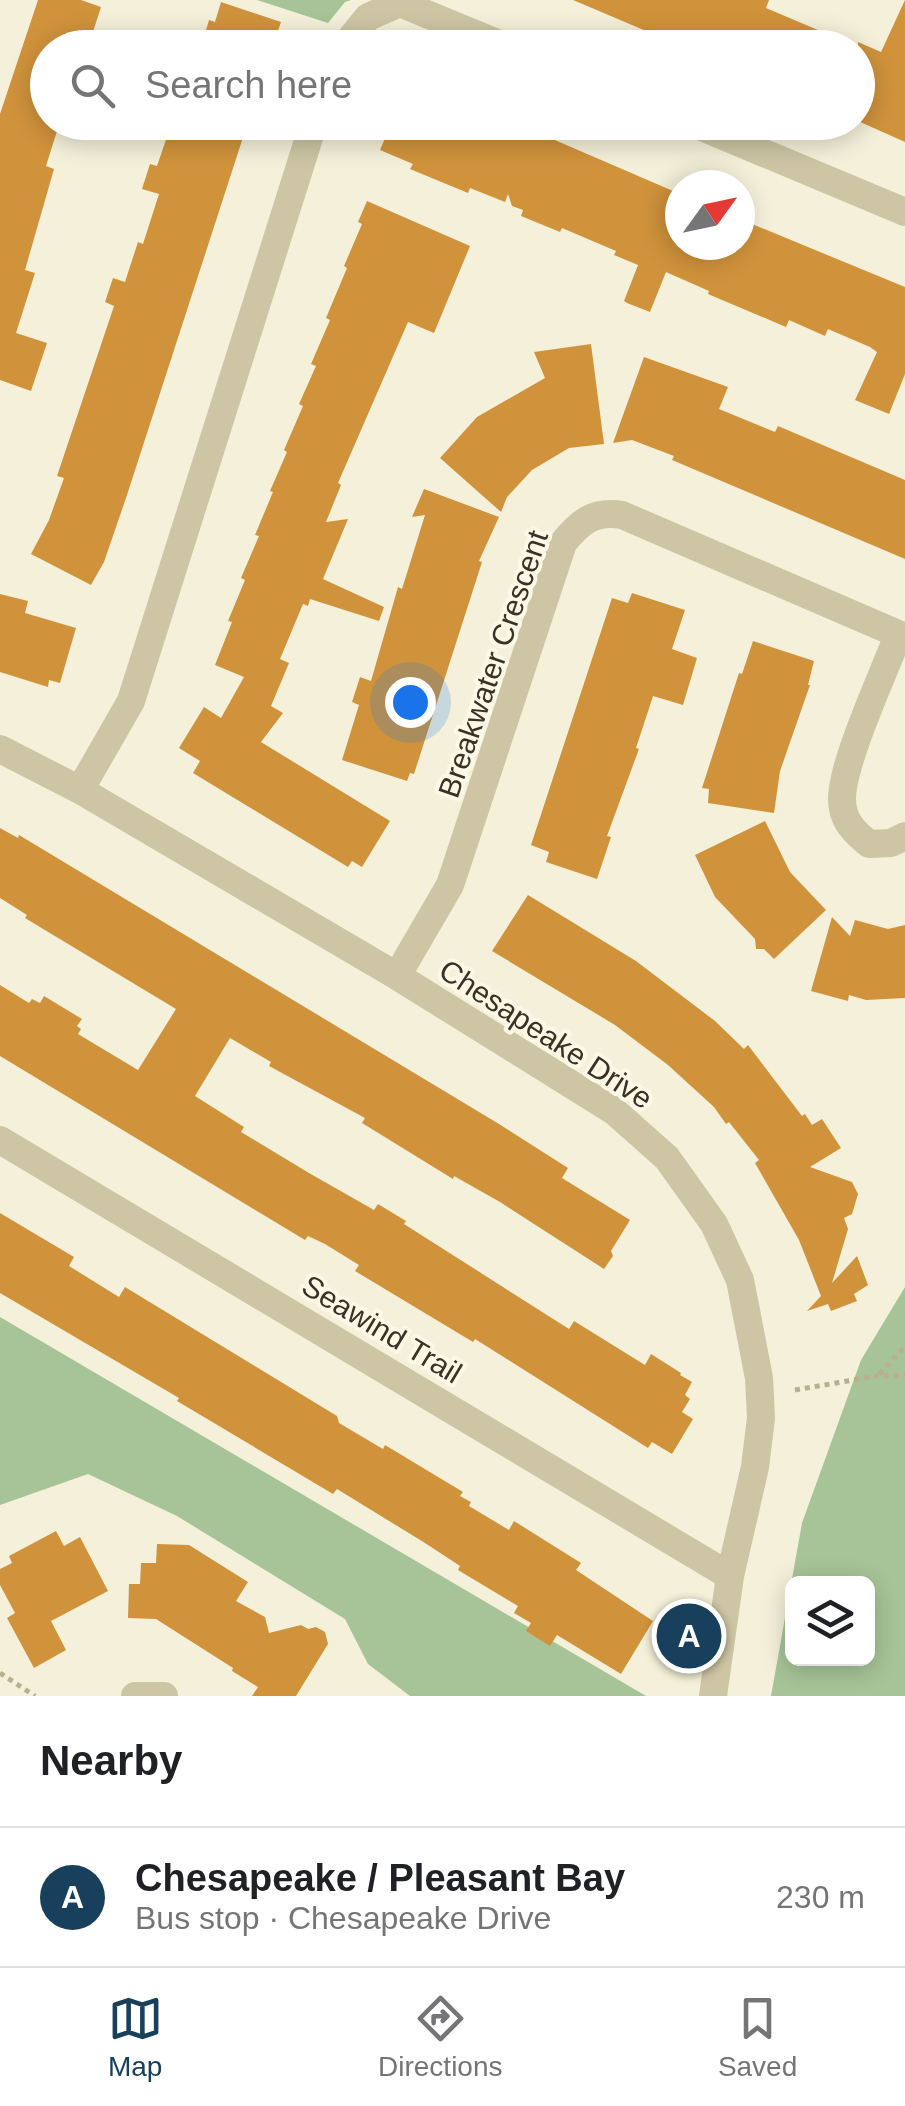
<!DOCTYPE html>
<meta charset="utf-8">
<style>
body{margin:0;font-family:Helvetica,sans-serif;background:#f6f6f6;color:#202124}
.controls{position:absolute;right:30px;bottom:30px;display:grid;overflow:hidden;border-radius:15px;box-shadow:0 5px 25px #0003}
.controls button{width:90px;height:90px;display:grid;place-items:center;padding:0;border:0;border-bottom:2px solid #e0e0e0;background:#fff;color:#202124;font:50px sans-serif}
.compass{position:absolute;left:665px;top:170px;width:90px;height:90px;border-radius:50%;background:#fff;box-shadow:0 5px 25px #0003;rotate:57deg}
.you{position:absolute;left:410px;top:702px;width:35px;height:35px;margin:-25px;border:8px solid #fff;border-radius:50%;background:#1a73e8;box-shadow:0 0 0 15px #1a73e833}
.badge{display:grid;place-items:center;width:65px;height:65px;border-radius:50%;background:#18405d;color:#fff;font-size:32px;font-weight:700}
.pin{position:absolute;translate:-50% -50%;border:5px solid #fff;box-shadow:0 2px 10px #0006}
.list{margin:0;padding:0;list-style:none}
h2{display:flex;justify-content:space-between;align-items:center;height:130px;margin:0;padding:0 40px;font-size:42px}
h2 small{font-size:32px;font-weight:400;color:#757577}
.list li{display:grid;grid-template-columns:65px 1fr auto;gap:30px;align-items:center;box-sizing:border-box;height:140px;padding:0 40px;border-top:2px solid #e0e0e0}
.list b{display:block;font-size:38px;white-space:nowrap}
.list p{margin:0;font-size:32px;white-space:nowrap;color:#757577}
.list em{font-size:32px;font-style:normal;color:#757577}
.icon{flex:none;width:55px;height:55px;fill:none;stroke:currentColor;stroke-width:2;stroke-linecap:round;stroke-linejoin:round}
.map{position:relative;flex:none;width:905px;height:1696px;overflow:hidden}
.search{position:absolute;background:#fff;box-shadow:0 5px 25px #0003;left:30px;right:30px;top:30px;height:110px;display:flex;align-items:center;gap:25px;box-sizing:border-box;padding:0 35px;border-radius:55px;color:#757577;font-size:38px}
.sheet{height:270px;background:#fff}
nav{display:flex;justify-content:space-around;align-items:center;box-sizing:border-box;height:140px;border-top:2px solid #e0e0e0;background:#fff;font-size:28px;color:#757577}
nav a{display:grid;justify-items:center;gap:5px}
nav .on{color:#18405d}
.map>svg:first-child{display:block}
</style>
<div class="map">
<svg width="905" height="1696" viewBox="0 0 905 1696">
<rect width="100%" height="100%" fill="#f4f0d9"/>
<path fill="#a6c498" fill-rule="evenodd" d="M257,0H351L345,2L328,23Z
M905,1287V1696H771L802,1523L861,1360ZM792,1584H868V1658H792Z
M0,1317L646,1696H410L368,1664L345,1619L177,1516L88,1474L0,1505Z"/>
<path fill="#d0933b" d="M38,0H81L101,7L92,35L88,34L84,48H48V124L58,128L46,166L54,169L25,270L35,273L16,333L47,343L31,391L0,380V114Z
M573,0H769L766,8L858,47V42L881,52L905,0V142L858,121V48H724L705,40L702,48H670L672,42Z
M221,2L281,22L272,48H201L209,20L215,22Z
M172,122H248L126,498L104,562L91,585L31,554L49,520L64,478L57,476L114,306L105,302L113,278L125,282L138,242L143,244L159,194L142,189L150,164L157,166Z
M392,122H513L680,194V245H740V223L750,228L752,224L905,287V374L889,414L855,400L877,352L870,347L828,329L825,336L789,320L786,327L708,294L709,291L666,272L650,312L627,303L624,301L638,265L614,255L616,251L562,228L560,232L521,216L523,210L512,206L508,194L505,202L470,188L468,193L410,169L413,164L380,150Z
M367,201L470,246L434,333L408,322L338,483L341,485L326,522L348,519L323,579L384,607L379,621L310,599L308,606L303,604L280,659L289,663L271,706L283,713L261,742L390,821L362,867L352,861L348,867L193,773L200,761L179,748L204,707L221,718L244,677L215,665L232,622L228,621L245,580L241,578L259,536L255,535L273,492L270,491L287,452L284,450L303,406L299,404L316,366L311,364L330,320L326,318L347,268L344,266L362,224L358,222Z
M591,344L604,444L569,448L532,470L507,497L501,512L440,458L477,417L545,378L534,352Z
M644,357L728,387L719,409L775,432L778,426L905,480V559L672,460L674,456L632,440L613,443Z
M424,489L499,517L479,561L482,562L423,746L414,774L410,773L407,781L342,760L359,705L352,702L360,677L371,681L398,587L402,589L425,515L412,517Z
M632,593L685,610L672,649L697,658L683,705L653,696L636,748L639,749L607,836L611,837L597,879L546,862L549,852L531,845L612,598L628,603Z
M0,594L28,601L25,613L76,628L60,683L49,680L48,687L0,672Z
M753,641L814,661L808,685H810L780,771L774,813L708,803L709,789L702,788L739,673L742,674Z
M765,821L790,872L826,910L774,959L764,949H756L755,939L715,897L695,855Z
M0,828L18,838L19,835L499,1124L568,1168L562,1178L630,1220L611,1251L613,1256L604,1269L500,1202L454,1176L453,1179L362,1123L365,1118L269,1066L271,1062L230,1038L195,1096L244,1127L241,1132L309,1173L374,1210L378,1204L406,1221L404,1224L569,1329L574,1321L645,1365L651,1354L681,1373L680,1375L692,1382L685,1395L690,1399L682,1412L693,1419L672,1454L652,1442L648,1448L475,1339L473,1342L355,1271L359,1265L325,1244L308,1236L305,1240L0,1056V985L29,1003L32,999L40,1003L44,996L82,1019L77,1026L81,1029L78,1034L138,1070L176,1009L25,918L27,915L0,898Z
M528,895L636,961L715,1021L744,1049L748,1045L802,1116L805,1114L812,1125L822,1119L841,1148L810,1167L852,1182L858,1194L852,1214L844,1218L848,1229L832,1283L857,1256L868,1285L854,1294L857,1301L831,1311L828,1304L807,1311L821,1296L799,1240L755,1163L759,1160L729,1122L726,1124L714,1107L668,1065L615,1025L492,951Z
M832,917L850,936L855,920L888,929L905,925V998L866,1000L849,995L848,1001L811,991Z
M0,1213L74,1257L69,1266L119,1297L125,1287L337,1416L339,1423L383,1449L385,1445L463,1492L460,1496L471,1502L469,1506L509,1530L514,1521L581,1563L576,1570L653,1621L621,1674L557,1635L550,1646L526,1631L531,1623L514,1613L518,1606L458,1570L460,1566L425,1543L337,1489L333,1494L177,1401L179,1398L0,1293Z
M56,1531L64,1546L80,1537L108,1591L51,1621L66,1650L34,1668L7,1618L15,1613L0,1585V1569L12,1563L9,1556Z
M157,1544L189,1545L248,1582L236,1601L265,1617L269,1633L301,1625L308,1629L316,1627L325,1632L328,1644L296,1696H252L258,1687L232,1671L233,1668L156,1619L128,1618L129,1584H140L141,1563H156Z"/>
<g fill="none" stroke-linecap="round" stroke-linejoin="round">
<path stroke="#b9af8e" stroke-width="5" stroke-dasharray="5 5" stroke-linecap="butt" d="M879,1374L905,1347
M795,1390L877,1376L905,1375
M0,1673L35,1696"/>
<path stroke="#cdc5a4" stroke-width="28" d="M343,48L368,17L400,3L509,48
M690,122L905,212
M898,635C884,673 842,762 842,799C842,820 853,831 869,844L891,843L905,836
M0,749L80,790L397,976L614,1111L667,1158L714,1224L740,1280L759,1378L761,1418L755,1467L730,1576L713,1696
M80,790L131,701L314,122
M397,976L450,885L563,543C580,522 594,510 622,515L905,637
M0,1140L730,1576
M135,1696H164"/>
</g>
<g text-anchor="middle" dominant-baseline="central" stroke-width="8" stroke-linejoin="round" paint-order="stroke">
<g font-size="30" fill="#383227" stroke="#fbf9e6">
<text transform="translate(493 664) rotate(-71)">Breakwater Crescent</text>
<text transform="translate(546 1034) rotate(33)">Chesapeake Drive</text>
<text transform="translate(382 1329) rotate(31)">Seawind Trail</text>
</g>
</g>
</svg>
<div class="controls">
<button><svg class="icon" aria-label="layers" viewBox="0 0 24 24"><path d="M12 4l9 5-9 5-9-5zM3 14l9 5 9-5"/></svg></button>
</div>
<svg class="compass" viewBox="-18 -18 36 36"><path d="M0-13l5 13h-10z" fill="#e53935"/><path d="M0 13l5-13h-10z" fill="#757577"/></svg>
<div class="you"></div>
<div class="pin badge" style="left:689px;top:1636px">A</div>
<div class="search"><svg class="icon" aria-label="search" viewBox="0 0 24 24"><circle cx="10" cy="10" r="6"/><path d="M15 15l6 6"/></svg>Search here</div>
</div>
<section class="sheet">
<h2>Nearby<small></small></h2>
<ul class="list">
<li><span class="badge">A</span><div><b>Chesapeake / Pleasant Bay</b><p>Bus stop · Chesapeake Drive</p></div><em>230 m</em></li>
</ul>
</section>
<nav>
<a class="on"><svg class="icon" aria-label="map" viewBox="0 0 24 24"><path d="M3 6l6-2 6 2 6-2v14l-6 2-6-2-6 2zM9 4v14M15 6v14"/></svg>Map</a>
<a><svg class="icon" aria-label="directions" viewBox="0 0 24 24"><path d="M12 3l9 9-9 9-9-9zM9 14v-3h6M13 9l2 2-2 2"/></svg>Directions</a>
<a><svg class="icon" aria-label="saved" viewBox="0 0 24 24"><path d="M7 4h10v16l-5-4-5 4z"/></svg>Saved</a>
</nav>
